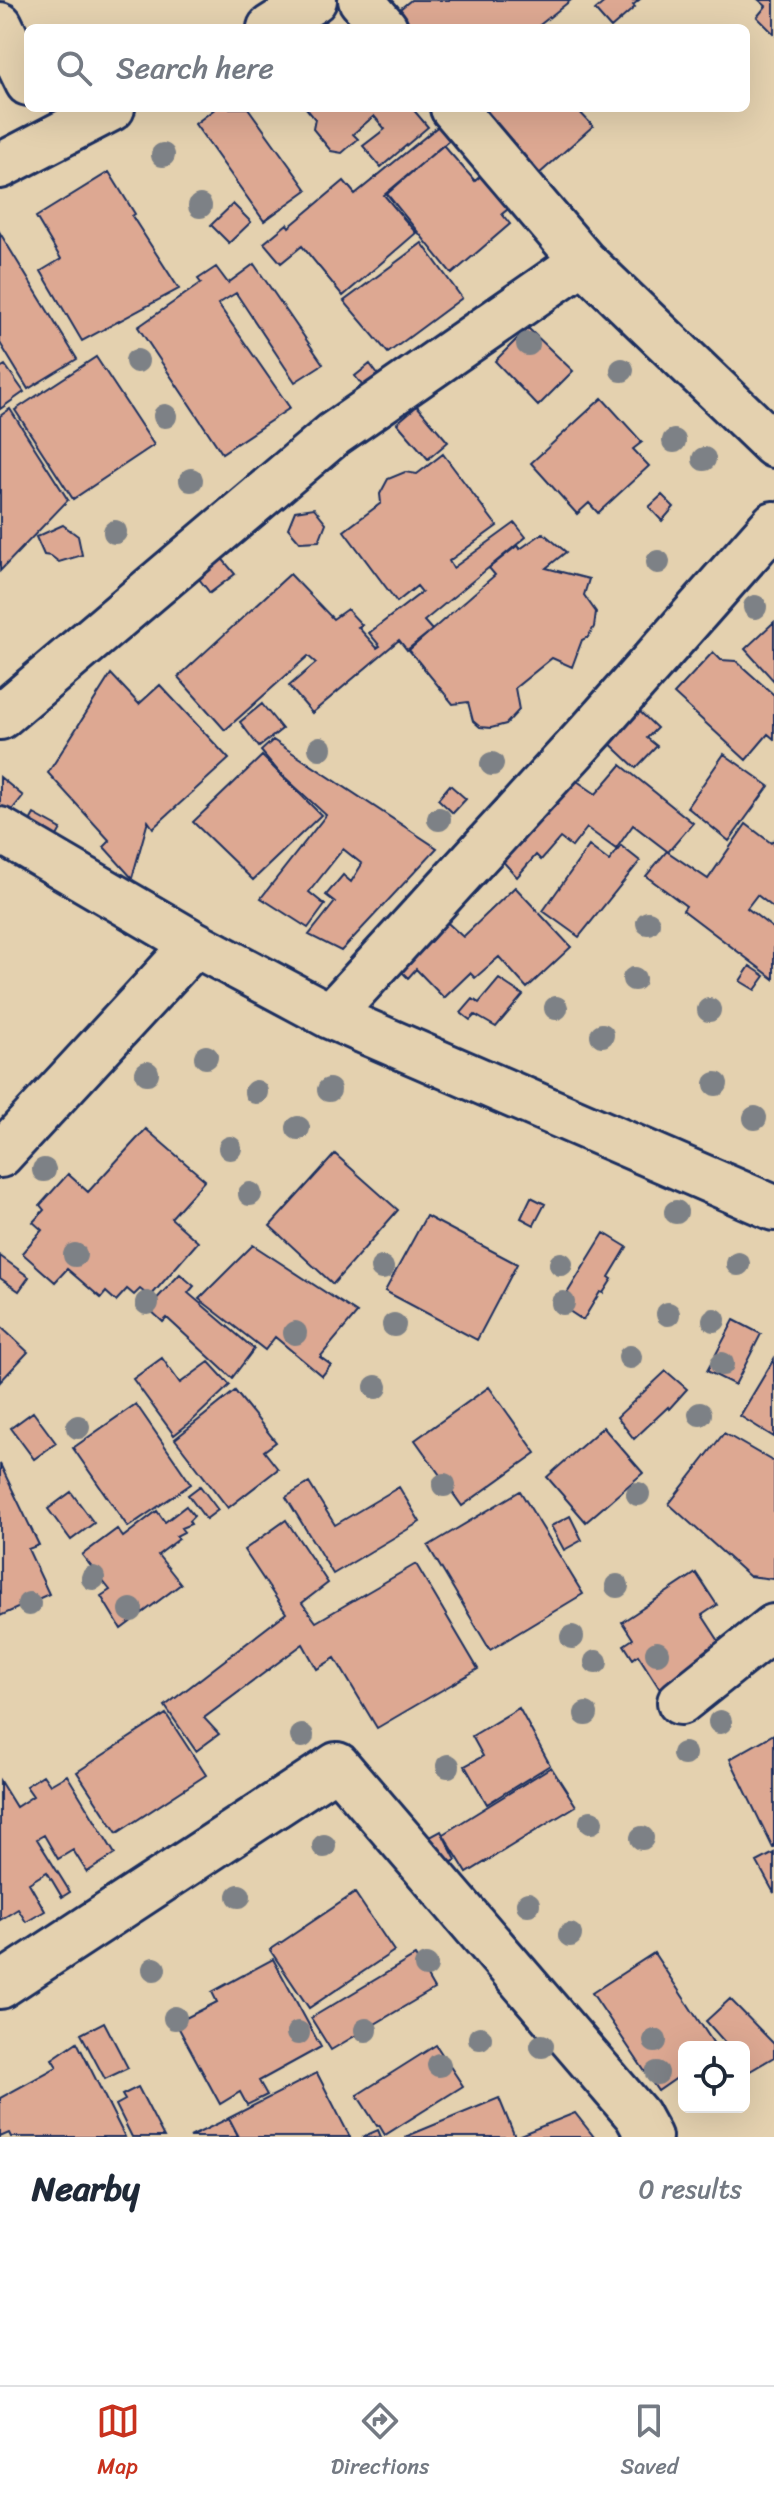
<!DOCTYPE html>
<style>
body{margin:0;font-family:Sriracha,sans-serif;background:#f6f6f7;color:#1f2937}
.controls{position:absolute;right:24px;bottom:24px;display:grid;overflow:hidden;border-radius:12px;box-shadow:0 8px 32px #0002}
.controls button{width:72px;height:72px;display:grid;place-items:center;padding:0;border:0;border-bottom:2px solid #e0e1e3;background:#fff;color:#1f2937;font:40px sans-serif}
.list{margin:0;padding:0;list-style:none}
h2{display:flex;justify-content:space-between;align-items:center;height:104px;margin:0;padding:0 32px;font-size:34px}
h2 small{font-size:26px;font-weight:400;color:#747a83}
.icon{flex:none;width:44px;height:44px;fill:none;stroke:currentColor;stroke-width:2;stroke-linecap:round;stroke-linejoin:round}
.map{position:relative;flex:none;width:774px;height:2137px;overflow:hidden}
.search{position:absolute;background:#fff;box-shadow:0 8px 32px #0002;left:24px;right:24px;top:24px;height:88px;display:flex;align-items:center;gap:20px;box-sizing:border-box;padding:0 28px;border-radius:12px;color:#747a83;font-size:30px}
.sheet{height:248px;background:#fff}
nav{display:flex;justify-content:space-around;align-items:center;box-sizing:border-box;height:112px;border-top:2px solid #e0e1e3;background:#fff;font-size:22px;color:#747a83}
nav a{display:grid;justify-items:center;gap:4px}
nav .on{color:#c8321e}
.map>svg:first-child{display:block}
</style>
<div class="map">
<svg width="774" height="2137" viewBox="0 0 774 2137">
<rect width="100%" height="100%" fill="#e4d1af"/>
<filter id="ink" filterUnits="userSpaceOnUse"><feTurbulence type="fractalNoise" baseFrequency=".0125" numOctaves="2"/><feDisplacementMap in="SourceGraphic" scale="16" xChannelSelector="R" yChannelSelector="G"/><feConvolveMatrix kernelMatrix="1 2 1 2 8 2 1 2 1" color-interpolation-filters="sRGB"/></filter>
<g filter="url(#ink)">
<path fill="#dda892" stroke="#1b2f5e" stroke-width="2" d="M411,0H571L536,28H407L395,13Z
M607,0H639L633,5L635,7L611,28L595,10Z
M759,0H774V34L757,17L766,6Z
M216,108H248L307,190L264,221L195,124Z
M306,108H412L428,127L381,167L363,146L385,129L374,116L353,134L358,139L342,153L331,151L313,129L315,119Z
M486,108H576L593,126L539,174L482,112Z
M441,124L452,138L384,195L416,233L343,296L302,246L281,263L264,243L287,224L289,227L344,181L355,194Z
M443,145L475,181L485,172L513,205L502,214L510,224L452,274L387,194Z
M109,172L135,214L132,216L179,289L82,341L41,271L61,259L36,217Z
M233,204L251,222L229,243L211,225Z
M0,233L77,359L28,389L0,343Z
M422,243L462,298L388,353L344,301Z
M254,264L323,364L295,382L236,293L218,304L290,408L222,453L138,327L201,283L198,279L216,267L228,283Z
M528,328L573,371L538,406L495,361Z
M96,357L154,445L73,499L15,410Z
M370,364L384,383L369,394L355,376Z
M5,365L24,392L0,409V368Z
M602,398L642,442L633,449L649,466L598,513L589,503L577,514L531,463Z
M417,406L448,442L428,459L397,423Z
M10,409L68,500L0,571V416Z
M443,454L497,526L449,561L453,568L515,523L526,537L424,621L432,630L407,650L399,640L312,713L289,686L316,663L308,656L225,730L178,677L290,574L333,619L347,609L362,625L358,627L377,648L380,646L369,633L422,592L417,586L397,602L344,531L381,503L380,494L388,479L405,472L417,474Z
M662,495L674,507L662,521L649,507Z
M314,508L326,523L319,541L300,542L288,528L295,511Z
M63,525L78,536L82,555L59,562L51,556L44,555L36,537Z
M543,533L566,552L546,568L589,579L584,595L596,612L594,627L588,637L582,640L572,667L552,658L515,688L519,710L506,724L491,728L480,727L473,721L468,702L453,704L409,650L495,575L489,568L518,545L520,549Z
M220,556L235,574L210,593L196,575Z
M774,622V681L745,649Z
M713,652L721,660L736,661L774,695V739L768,734L746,760L674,694Z
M111,674L139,704L160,685L229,759L153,828L148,821L132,878L104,847L110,841L48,773Z
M262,704L282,729L259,747L240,722Z
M635,707L657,728L647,738L657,746L636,768L603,737Z
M273,740L437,848L341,951L309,935L335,902L326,895L343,875L351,882L362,864L343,849L309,892L325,905L308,928L261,898L326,815L278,771L261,751Z
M724,754L769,786L729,841L687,807Z
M262,756L321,815L253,880L193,822Z
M621,765L693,823L668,852L708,879L746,824L771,843L774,840V908L757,895L747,908L774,929V979L683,910L686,906L646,876L667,851L633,825L616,849L587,828L572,847L560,838L541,860L536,855L517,877L498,856L571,777L596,794Z
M0,777L23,796L0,825Z
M450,785L466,799L453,813L438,799Z
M34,814L61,829L47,854L20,839Z
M589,846L609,861L621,846L640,861L579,937L543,911Z
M515,887L571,947L527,988L499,957L475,978L470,973L444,998L416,969L408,978L396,966L439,915L463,937Z
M750,966L765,976L755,990L740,981Z
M499,979L523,995L496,1027L475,1015L470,1020L461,1013L473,999L479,1003Z
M146,1129L205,1180L171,1218L198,1242L150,1297L140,1289L134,1295L127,1289L116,1301L106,1292L101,1298L67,1269L55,1282L22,1253L42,1230L33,1222L44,1210L40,1205L68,1174L88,1192Z
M335,1154L398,1210L333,1284L270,1226Z
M531,1197L545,1204L534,1225L521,1218Z
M426,1216L517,1264L477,1340L385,1291Z
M604,1233L627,1247L609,1277L612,1279L603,1293L600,1292L583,1320L560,1305Z
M253,1245L357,1313L320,1357L331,1365L322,1376L275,1337L265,1350L199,1299Z
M0,1256L29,1277L19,1291L0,1278Z
M180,1274L194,1286L188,1293L254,1349L232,1378L167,1318L163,1322L148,1308Z
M734,1320L761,1334L735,1385L707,1371Z
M0,1326L28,1352L0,1382Z
M162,1358L180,1383L209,1362L230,1385L192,1421L174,1435L133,1379Z
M774,1359V1437L740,1416Z
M666,1371L687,1389L669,1409L668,1407L634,1439L617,1417Z
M489,1387L536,1453L462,1506L415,1440Z
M235,1391L276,1442L264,1451L278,1469L228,1508L175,1439Z
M136,1404L191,1484L128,1527L73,1448Z
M33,1412L56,1443L34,1459L11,1428Z
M603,1427L643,1473L586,1522L547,1477Z
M724,1433L774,1462V1579L749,1576L669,1504Z
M0,1464L39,1545L28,1549L49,1594L0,1616Z
M309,1483L335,1525L399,1487L420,1522L333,1574L286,1497Z
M200,1486L218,1510L206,1519L188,1495Z
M520,1491L583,1594L490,1650L428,1546Z
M71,1492L94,1523L71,1540L48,1509Z
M186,1506L194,1516L189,1521L191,1524L181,1528L184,1532L176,1536L179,1539L158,1555L181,1584L121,1629L101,1596L110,1590L82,1555L117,1529L123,1537L157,1511L165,1522Z
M570,1516L582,1540L564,1550L551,1526Z
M286,1520L328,1583L302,1603L316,1622L416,1564L478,1669L377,1728L335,1658L317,1669L303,1644L204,1718L219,1734L196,1751L165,1706L286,1613L244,1550Z
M696,1573L717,1605L702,1615L728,1655L661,1691L638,1655L633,1659L624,1645L633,1639L622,1622Z
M519,1708L550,1765L487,1804L465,1766L483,1756L472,1736Z
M166,1714L206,1775L117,1833L77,1772Z
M774,1734V1848H773L730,1759Z
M551,1767L576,1806L467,1873L443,1834Z
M43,1775L50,1785L67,1775L115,1854L87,1872L73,1850L58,1859L44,1835L37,1839L70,1892L62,1897L47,1872L29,1883L45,1911L26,1922L18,1909L0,1920V1781L16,1807L33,1796L26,1786Z
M441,1831L456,1860L434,1872L419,1843Z
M774,1853V1893L757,1862Z
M355,1893L394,1951L309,2008L270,1950Z
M654,1953L716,2047H684V2073L658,2091L592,1993Z
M415,1956L434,1989L331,2050L311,2018Z
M273,1959L321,2047L259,2081L267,2095L247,2105L240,2092L220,2104L176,2023L217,2002L212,1992Z
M730,1999L774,2044V2057L750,2071L744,2064V2047H729L706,2021Z
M104,2022L128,2068L105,2079L81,2034Z
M77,2042L125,2137H11L9,2133L0,2137V2098L57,2067L52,2059Z
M436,2045L463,2086L385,2135L379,2125L377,2126L357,2095Z
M317,2073L350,2137H239L229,2118Z
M138,2087L164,2137H132L116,2105L125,2100L122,2095Z
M499,2098L515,2137L575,2113L594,2137H405Z
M229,2118L238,2137H190Z
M378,2130L381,2137H362Z"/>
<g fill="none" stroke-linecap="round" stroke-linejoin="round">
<g stroke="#1b2f5e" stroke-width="50">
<path id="minor" d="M361,0L385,28
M0,25L28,83
M270,28L314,0
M453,108L583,261L774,445
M0,166L112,108
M0,717L334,434L583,261
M0,830L195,944L330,1016L774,1208
M330,1016L593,729L774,524
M0,1155L195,944
M680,1702L774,1627
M0,1986L337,1765L637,2115L649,2137"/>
</g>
<use href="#minor" stroke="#e4d1af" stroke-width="44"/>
</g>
<g fill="#7d8186">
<circle cx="163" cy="155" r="12"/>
<circle cx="200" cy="206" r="12"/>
<circle cx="528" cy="344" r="12"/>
<circle cx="137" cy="361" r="12"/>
<circle cx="622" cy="370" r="12"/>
<circle cx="165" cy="416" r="12"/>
<circle cx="674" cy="441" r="12"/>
<circle cx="704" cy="459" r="12"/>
<circle cx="191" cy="480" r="12"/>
<circle cx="115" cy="532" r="12"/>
<circle cx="658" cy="562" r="12"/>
<circle cx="755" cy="607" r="12"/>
<circle cx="320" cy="748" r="12"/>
<circle cx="492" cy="764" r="12"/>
<circle cx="439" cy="819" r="12"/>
<circle cx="648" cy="923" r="12"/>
<circle cx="634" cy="979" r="12"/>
<circle cx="556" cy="1008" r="12"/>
<circle cx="709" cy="1010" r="12"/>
<circle cx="602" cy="1035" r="12"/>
<circle cx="206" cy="1057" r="12"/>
<circle cx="147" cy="1073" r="12"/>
<circle cx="716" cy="1084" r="12"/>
<circle cx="329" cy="1090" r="12"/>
<circle cx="256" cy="1092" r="12"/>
<circle cx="755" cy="1118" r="12"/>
<circle cx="298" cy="1128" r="12"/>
<circle cx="230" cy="1148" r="12"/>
<circle cx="44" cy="1170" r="12"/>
<circle cx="250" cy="1194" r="12"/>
<circle cx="676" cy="1212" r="12"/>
<circle cx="75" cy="1255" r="12"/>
<circle cx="561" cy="1264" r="12"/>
<circle cx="738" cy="1264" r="12"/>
<circle cx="382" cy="1268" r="12"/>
<circle cx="147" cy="1303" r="12"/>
<circle cx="563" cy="1303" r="12"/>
<circle cx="668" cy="1314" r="12"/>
<circle cx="714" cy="1320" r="12"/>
<circle cx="394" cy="1325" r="12"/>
<circle cx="295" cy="1333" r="12"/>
<circle cx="630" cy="1357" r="12"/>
<circle cx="722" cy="1364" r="12"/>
<circle cx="376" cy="1387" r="12"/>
<circle cx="700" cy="1414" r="12"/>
<circle cx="78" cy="1427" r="12"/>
<circle cx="444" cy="1485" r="12"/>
<circle cx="638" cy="1494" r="12"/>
<circle cx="93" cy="1578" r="12"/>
<circle cx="617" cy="1586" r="12"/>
<circle cx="29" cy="1604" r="12"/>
<circle cx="131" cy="1610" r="12"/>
<circle cx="572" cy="1637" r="12"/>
<circle cx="657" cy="1653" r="12"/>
<circle cx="596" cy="1662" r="12"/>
<circle cx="586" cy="1714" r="12"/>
<circle cx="720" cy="1722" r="12"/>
<circle cx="302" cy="1736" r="12"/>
<circle cx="684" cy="1754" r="12"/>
<circle cx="448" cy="1766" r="12"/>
<circle cx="591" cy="1822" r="12"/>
<circle cx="642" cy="1838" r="12"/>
<circle cx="324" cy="1846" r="12"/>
<circle cx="239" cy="1896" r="12"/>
<circle cx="528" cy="1904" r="12"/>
<circle cx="570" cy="1935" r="12"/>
<circle cx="426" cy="1966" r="12"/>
<circle cx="154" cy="1969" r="12"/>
<circle cx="175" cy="2018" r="12"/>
<circle cx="366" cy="2030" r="12"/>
<circle cx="298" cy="2033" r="12"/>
<circle cx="480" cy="2038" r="12"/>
<circle cx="655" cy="2041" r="12"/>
<circle cx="542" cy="2046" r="12"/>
<circle cx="439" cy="2065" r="12"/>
<circle cx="657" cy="2073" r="12"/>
</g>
</g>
</svg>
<div class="controls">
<button><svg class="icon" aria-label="locate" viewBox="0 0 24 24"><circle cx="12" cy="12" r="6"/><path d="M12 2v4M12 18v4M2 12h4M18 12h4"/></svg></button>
</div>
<div class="search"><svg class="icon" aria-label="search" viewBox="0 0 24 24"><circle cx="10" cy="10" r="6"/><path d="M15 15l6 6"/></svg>Search here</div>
</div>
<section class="sheet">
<h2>Nearby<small>0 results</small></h2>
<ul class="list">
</ul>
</section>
<nav>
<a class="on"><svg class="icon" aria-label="map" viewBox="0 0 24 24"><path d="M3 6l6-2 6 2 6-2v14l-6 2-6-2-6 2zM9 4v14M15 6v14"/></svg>Map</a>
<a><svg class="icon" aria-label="directions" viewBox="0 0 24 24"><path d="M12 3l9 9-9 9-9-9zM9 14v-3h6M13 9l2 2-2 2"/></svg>Directions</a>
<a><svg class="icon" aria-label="saved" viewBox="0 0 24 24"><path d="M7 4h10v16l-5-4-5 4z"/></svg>Saved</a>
</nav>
